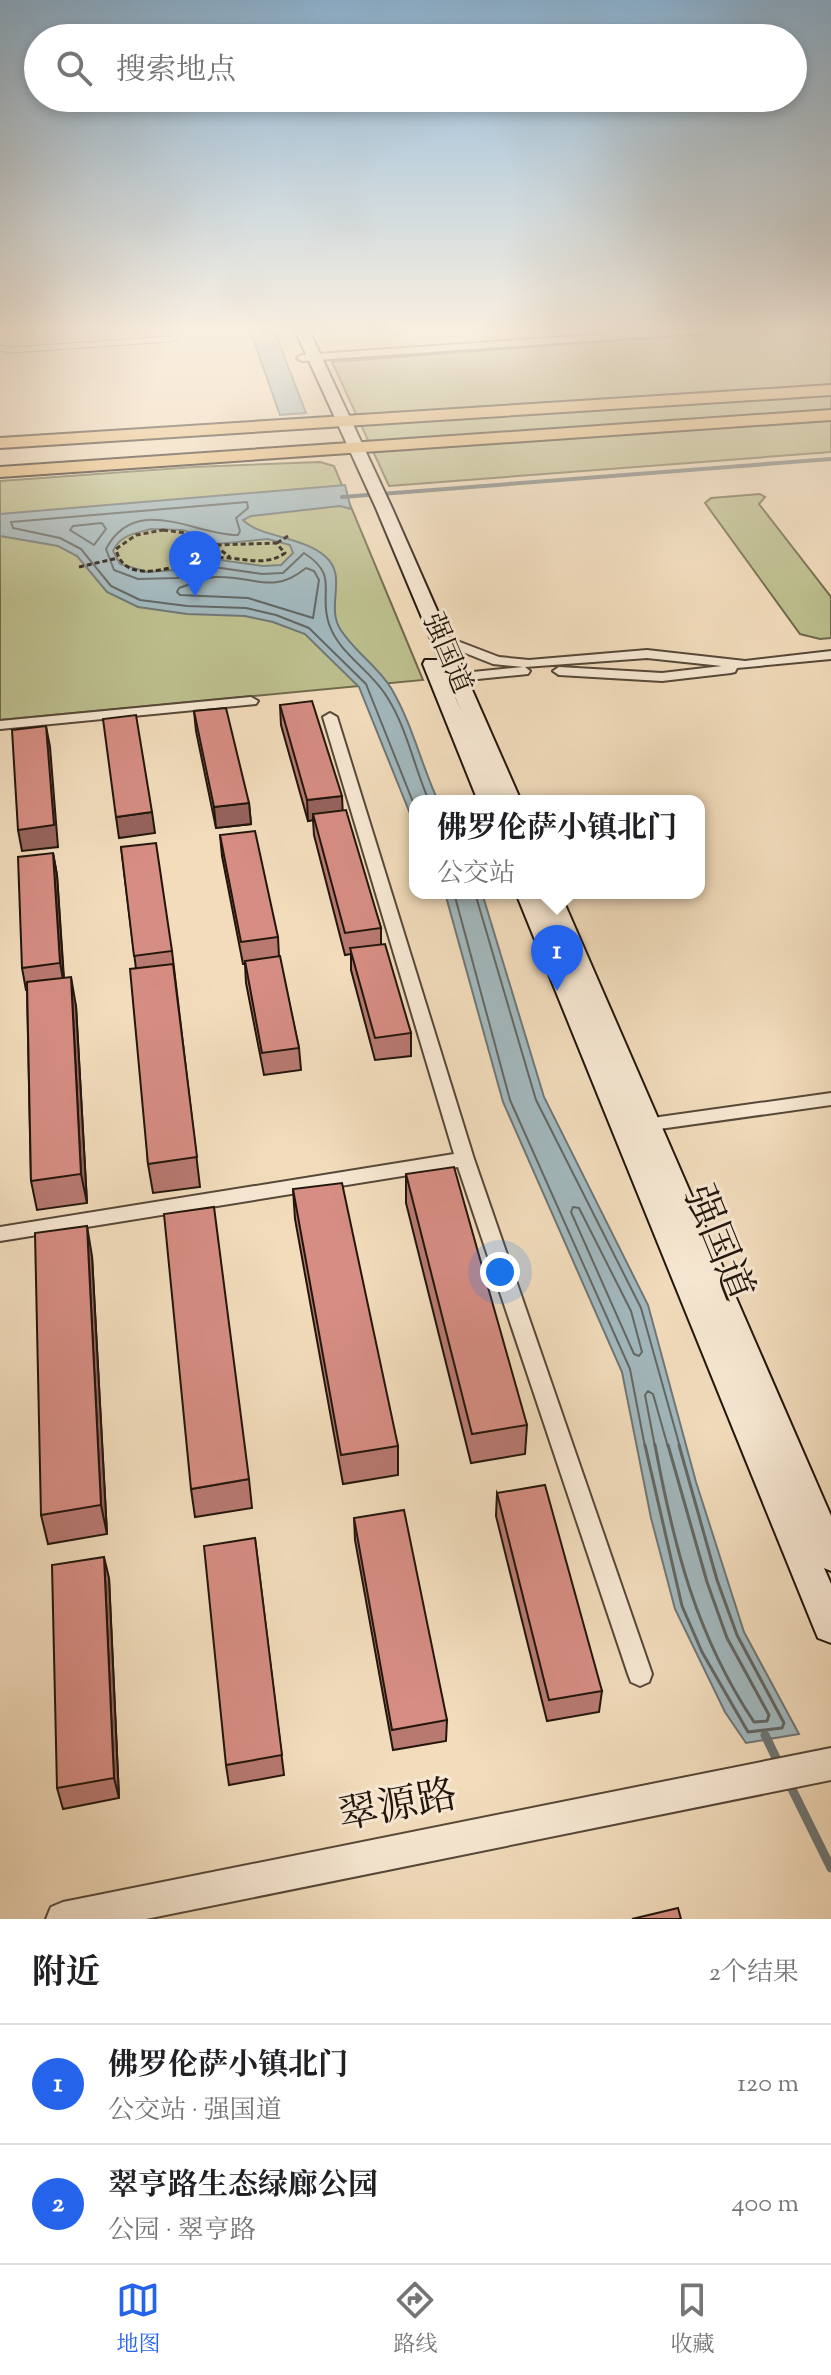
<!DOCTYPE html>
<html lang="zh">
<meta charset="utf-8">
<style>
body{margin:0;font-family:"Sorts Mill Goudy","Noto Serif SC",serif;background:#f2f2f2;color:#202124}
.you{position:absolute;left:500px;top:1272px;width:28px;height:28px;margin:-20px;border:6px solid #fff;border-radius:50%;background:#1a73e8;box-shadow:0 0 0 12px #1a73e833}
.badge{display:grid;place-items:center;width:52px;height:52px;border-radius:50%;background:#2563eb;color:#fff;font-size:26px;font-weight:700}
.pin{position:absolute;translate:-50% -66px;filter:drop-shadow(0 2px 4px #0008)}
.pin::after{content:'';position:absolute;top:42px;width:28px;height:24px;background:inherit;clip-path:polygon(0 0,100% 0,50% 100%)}
.popup{position:absolute;left:409px;top:795px;width:296px;height:104px;box-sizing:border-box;display:grid;place-content:center;border-radius:16px;background:#fff;filter:drop-shadow(0 2px 6px #0005);font-size:26px;white-space:nowrap;color:#757577}
.popup b{font-size:30px;color:#202124}
.popup::after{content:'';position:absolute;left:50%;top:100%;margin-left:-16px;border:16px solid transparent;border-top-color:#fff}
.list{margin:0;padding:0;list-style:none}
h2{display:flex;justify-content:space-between;align-items:center;height:104px;margin:0;padding:0 32px;font-size:34px}
h2 small{font-size:26px;font-weight:400;color:#757577}
.list li{display:grid;grid-template-columns:52px 1fr auto;gap:24px;align-items:center;box-sizing:border-box;height:120px;padding:0 32px;border-top:2px solid #e0e0e0}
.list b{display:block;font-size:30px;white-space:nowrap}
.list p{margin:0;font-size:26px;white-space:nowrap;color:#757577}
.list em{font-size:26px;font-style:normal;color:#757577}
.icon{flex:none;width:44px;height:44px;fill:none;stroke:currentColor;stroke-width:2;stroke-linecap:round;stroke-linejoin:round}
.map{position:relative;flex:none;width:831px;height:1919px;overflow:hidden}
.search{position:absolute;background:#fff;box-shadow:0 4px 12px #0003;left:24px;right:24px;top:24px;height:88px;display:flex;align-items:center;gap:20px;box-sizing:border-box;padding:0 28px;border-radius:44px;color:#757577;font-size:30px}
.sheet{height:344px;background:#fff}
nav{display:flex;justify-content:space-around;align-items:center;box-sizing:border-box;height:112px;border-top:2px solid #e0e0e0;background:#fff;font-size:22px;color:#757577}
nav a{display:grid;justify-items:center;gap:4px}
nav .on{color:#2563eb}
.map>svg:first-child{display:block}
</style>
<div class="map">
<svg width="831" height="1919" viewBox="0 0 831 1919">
<rect width="100%" height="100%" fill="#f2dcbc"/>
<filter id="stains"><feTurbulence type="fractalNoise" baseFrequency=".0025" numOctaves="4"/><feColorMatrix values="0 0 0 0 .2 0 0 0 0 .09 0 0 0 0 .02 0 0 0 .5 -.17"/></filter>
<radialGradient id="worn" r=".72"><stop offset=".6" stop-color="#630" stop-opacity="0"/><stop offset="1" stop-color="#630" stop-opacity=".3"/></radialGradient>
<path fill="#bdbf8e" stroke="#706a4d" stroke-width="2" d="M753,330H831V452L389,486L332,362Z
M320,462L334,466L423,680L0,720V481L194,467Z
M760,494L765,497L759,504L831,597V638L820,639L800,634L705,503L711,498Z"/>
<path fill="#a2b8bd" stroke="#6f7776" stroke-width="2" fill-rule="evenodd" d="M250,330H274L306,413L280,415Z
M345,485L351,509L340,506L251,516L243,520C261,538 303,536 326,557C347,576 327,604 339,627C352,650 377,665 391,688C412,723 421,764 438,801H415V826L359,687L305,634L273,622L245,616L187,614L138,607L107,592L77,556L58,546L0,536V514ZM151,529L183,530L216,544L268,539L290,545L293,553L281,565L263,566L213,559L176,570L147,572L120,564L113,551C120,535 136,533 151,529Z
M445,893H482L544,1097L648,1305L696,1482L744,1632L799,1734L746,1743L725,1712L675,1609L651,1518L622,1372L503,1102Z"/>
<g fill="none" stroke-linecap="round" stroke-linejoin="round">
<path stroke="#626764" stroke-width="2" d="M102,523L106,529L94,545L70,530L73,526Z
M306,568L314,571L319,580L313,618L248,598L180,595L177,592L179,588C191,584 203,578 215,577C253,575 272,596 306,568Z
M415,807L366,684L309,628L276,615L246,608L187,606L140,600L111,586L81,549L60,538L13,528L11,522L247,502L248,508L236,518L240,531L238,535C197,536 136,492 106,549L114,570L138,579L177,578L214,567L262,574L283,573L304,553C340,576 318,592 329,624C339,654 371,670 387,697C407,728 414,767 429,801
M454,893L510,1100L630,1369L645,1447
M475,893L536,1100L641,1308L680,1447
M573,1207L579,1208L631,1311L642,1352L639,1356L634,1354L571,1212Z
M655,1447L645,1395L648,1391L653,1394L668,1447"/>
<path stroke="#626764" stroke-width="3" d="M645,1445L682,1606L702,1652L748,1732L782,1728L784,1723L737,1635L717,1580L679,1445
M655,1445C674,1547 696,1635 754,1722L767,1721L769,1715L727,1638L707,1582L668,1445"/>
<path stroke="#6f7776" stroke-width="4" d="M342,497L831,459"/>
<path stroke="#6f7776" stroke-width="9" d="M765,1735L779,1764
M788,1781L831,1868"/>
<g stroke="#564838" stroke-width="7">
<path id="service" d="M0,348L12,350L170,339L178,335L177,330"/>
</g>
<g stroke="#564838" stroke-width="4">
<path id="minor" d="M666,330H709L705,333L302,361L297,358L302,355Z
M439,634L499,657L529,660L647,650L745,661L831,651V659L737,668L735,672L731,673L662,681L559,675L553,671L559,667L662,673L722,666L647,658L525,667L530,671L528,674L448,682L443,681V675L523,667L493,664L435,641L433,638Z
M251,697L258,701L256,704L0,729V721Z
M330,713L337,717L474,1159L652,1674L649,1682L640,1686L631,1682L628,1674L458,1167L0,1241V1227L454,1154L323,717Z
M831,1093V1105L638,1132L632,1131L629,1126L632,1121L638,1120Z"/>
</g>
<g stroke="#564838" stroke-width="4">
<path id="tertiary" d="M831,1748V1780L146,1919H46L51,1907L63,1902Z"/>
</g>
<g stroke="#22160c" stroke-width="4">
<path id="secondary" d="M295,330H309L392,508L521,801H478L423,664L425,660H439L462,713L376,508Z
M516,893H560L831,1516V1571L824,1568L831,1584V1643L818,1638L813,1626Z"/>
</g>
<g stroke="#22160c" stroke-width="4">
<path id="primary" d="M831,385V395L0,448V438Z
M831,410V420L0,477V467Z"/>
</g>
<path stroke="#22160c" stroke-width="3" stroke-dasharray="5 3" stroke-linecap="butt" d="M163,530L186,533L219,545L276,543L285,553C263,569 237,555 212,558C185,561 125,591 116,549L136,535Z
M277,543L288,536
M215,546L230,557
M79,567L118,558"/>
<use href="#service" stroke="#f7e8d3" stroke-width="5"/>
<use href="#minor" fill="#f7e8d3" fill-rule="evenodd"/>
<use href="#tertiary" fill="#f7e8d3" fill-rule="evenodd"/>
<use href="#secondary" fill="#f7e8d3" fill-rule="evenodd"/>
<use href="#primary" fill="#e9be7e" fill-rule="evenodd"/>
</g>
<path fill="#b87971" stroke="#22160c" stroke-width="2" d="M280,705L342,810L381,928V944L411,1033V1056L375,1060L351,970V954L345,955L314,835L313,820L308,821L281,725Z
M194,711L249,803L251,824L216,828L196,731Z
M220,835L278,937L279,956L299,1048L301,1070L264,1075L246,983L245,964H243L222,856Z
M121,847L172,951L200,1187L153,1193L148,1164L136,969Z
M53,853L57,875L64,978L76,1006L87,1203L37,1210L31,1181L27,990H26L22,968Z
M406,1174L527,1425L525,1454L471,1463L406,1203Z
M293,1189L398,1446V1475L343,1484L295,1219Z
M92,1256L107,1534L48,1544L41,1515Z
M249,1479L252,1508L195,1517L191,1489Z
M497,1493L602,1691L599,1712L547,1721L496,1516Z
M354,1518L447,1720L446,1741L393,1750L355,1540Z
M255,1538L284,1775L229,1785L226,1765Z
M109,1578L119,1798L63,1809L57,1788Z"/>
<path fill="#96635c" stroke="#22160c" stroke-width="2" d="M46,726L50,747L58,847L22,851L18,830Z
M342,796L343,817L313,814V820L308,821L307,800Z
M249,803L251,824L216,828L214,807Z
M152,812L155,833L119,838L116,817Z
M53,853L57,875L64,985L60,963Z
M71,977L76,1006L87,1203L81,1174Z
M87,1226L92,1256L107,1534L101,1505Z
M104,1557L109,1578L119,1798L114,1778Z"/>
<path fill="#d68d83" stroke="#22160c" stroke-width="2" d="M312,701L342,796L307,800L280,705Z
M226,708L249,803L214,807L194,711Z
M136,715L152,812L116,817L103,719Z
M46,726L54,825L18,830L12,730Z
M346,810L381,928L345,933L313,814Z
M255,831L278,937L241,942L220,835Z
M156,843L172,951L134,956L121,847Z
M53,853L60,963L22,968L18,857Z
M385,944L411,1033L375,1038L350,948Z
M280,956L299,1048L262,1053L245,961Z
M173,964L197,1157L148,1164L130,969Z
M71,977L81,1174L31,1181L27,982Z
M454,1167L527,1425L472,1434L406,1174Z
M342,1183L398,1446L341,1455L293,1189Z
M214,1207L249,1479L191,1489L164,1214Z
M87,1226L101,1505L41,1515L35,1233Z
M545,1485L602,1691L549,1700L497,1493Z
M404,1510L447,1720L392,1730L354,1518Z
M255,1538L282,1755L226,1765L204,1546Z
M104,1557L114,1778L57,1788L52,1565Z
M678,1908L681,1919H632Z"/>
<linearGradient id="sky" x2="0" y2="1"><stop stop-color="#8cb6d7"/><stop offset="0.55" stop-color="#f9efe1"/><stop offset="1" stop-color="#f9efe1" stop-opacity="0"/></linearGradient>
<rect width="831" height="599" fill="url(#sky)"/>
<g text-anchor="middle" dominant-baseline="central" stroke-width="6" stroke-linejoin="round" paint-order="stroke">
<g font-size="28" fill="#22160c" stroke="#f7e8d3">
<text transform="translate(446 654) rotate(67)">强国道</text>
</g>
<g font-size="40" fill="#22160c" stroke="#f7e8d3">
<text transform="translate(716 1244) rotate(68)">强国道</text>
<text transform="translate(398 1808) rotate(-11)">翠源路</text>
</g>
</g>
<rect width="100%" height="100%" filter="url(#stains)"/>
<rect width="100%" height="100%" fill="url(#worn)"/>
</svg>
<div class="you"></div>
<div class="pin badge" style="left:557px;top:991px">1</div>
<div class="popup"><b>佛罗伦萨小镇北门</b>公交站</div>
<div class="pin badge" style="left:195px;top:597px">2</div>
<div class="search"><svg class="icon" aria-label="search" viewBox="0 0 24 24"><circle cx="10" cy="10" r="6"/><path d="M15 15l6 6"/></svg>搜索地点</div>
</div>
<section class="sheet">
<h2>附近<small>2个结果</small></h2>
<ul class="list">
<li><span class="badge">1</span><div><b>佛罗伦萨小镇北门</b><p>公交站 · 强国道</p></div><em>120 m</em></li>
<li><span class="badge">2</span><div><b>翠亨路生态绿廊公园</b><p>公园 · 翠亨路</p></div><em>400 m</em></li>
</ul>
</section>
<nav>
<a class="on"><svg class="icon" aria-label="map" viewBox="0 0 24 24"><path d="M3 6l6-2 6 2 6-2v14l-6 2-6-2-6 2zM9 4v14M15 6v14"/></svg>地图</a>
<a><svg class="icon" aria-label="directions" viewBox="0 0 24 24"><path d="M12 3l9 9-9 9-9-9zM9 14v-3h6M13 9l2 2-2 2"/></svg>路线</a>
<a><svg class="icon" aria-label="saved" viewBox="0 0 24 24"><path d="M7 4h10v16l-5-4-5 4z"/></svg>收藏</a>
</nav>
